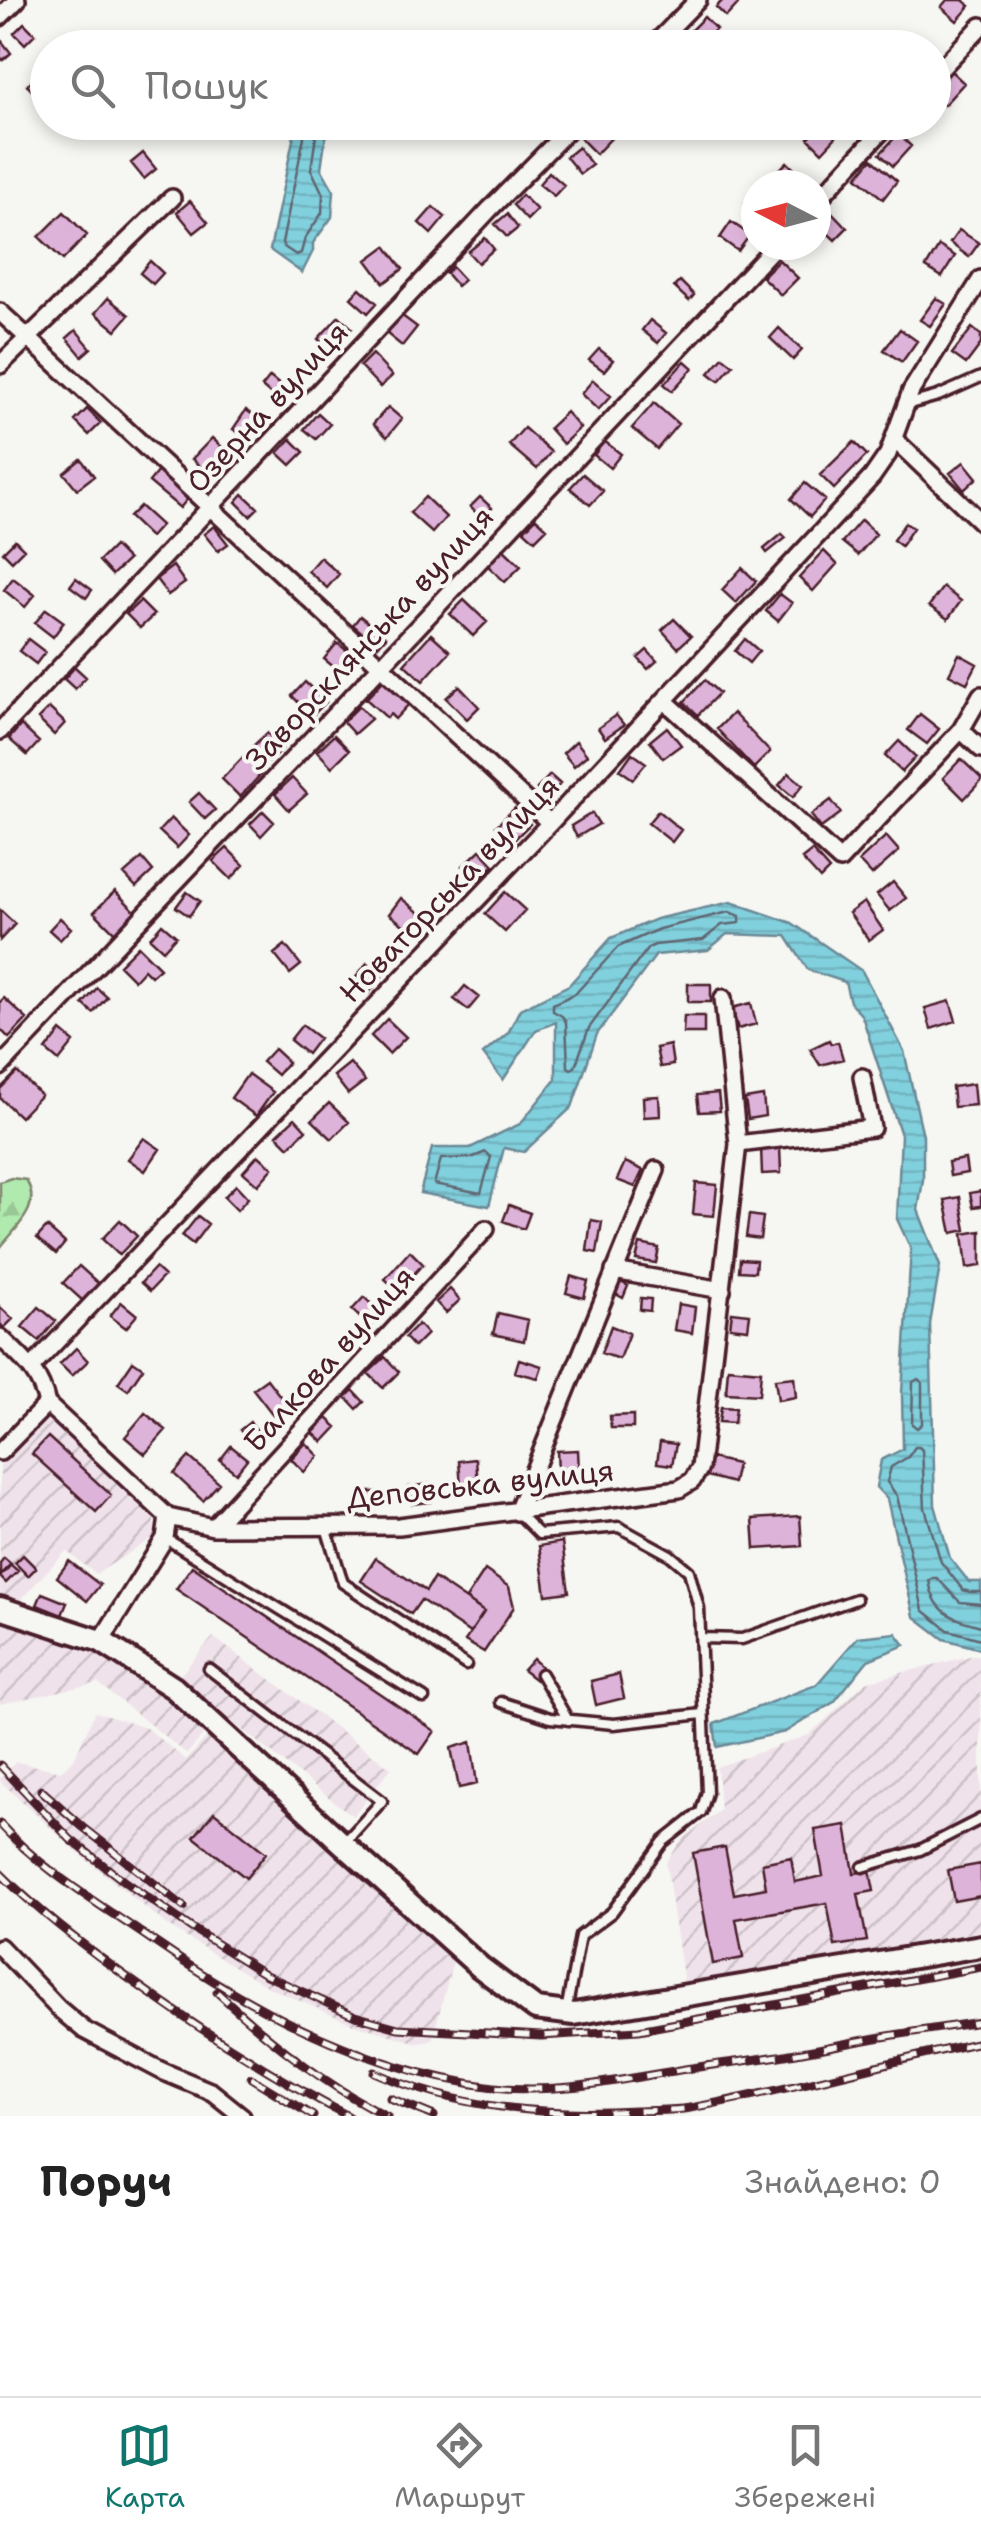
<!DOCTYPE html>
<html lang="uk">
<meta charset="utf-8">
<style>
body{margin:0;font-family:"Shantell Sans",sans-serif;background:#f6f6f6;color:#222}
.compass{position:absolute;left:741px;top:170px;width:90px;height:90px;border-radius:50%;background:#fff;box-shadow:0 5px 15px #0003;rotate:276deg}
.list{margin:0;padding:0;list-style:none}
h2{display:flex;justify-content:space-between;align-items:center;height:130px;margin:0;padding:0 40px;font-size:42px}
h2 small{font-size:32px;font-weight:400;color:#767676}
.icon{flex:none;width:55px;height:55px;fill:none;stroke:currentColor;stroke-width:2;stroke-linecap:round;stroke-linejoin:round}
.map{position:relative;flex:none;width:981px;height:2116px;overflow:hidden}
.search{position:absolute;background:#fff;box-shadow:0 5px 15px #0003;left:30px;right:30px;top:30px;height:110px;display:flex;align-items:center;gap:25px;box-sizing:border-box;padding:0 35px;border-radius:55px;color:#767676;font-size:38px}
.sheet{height:280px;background:#fff}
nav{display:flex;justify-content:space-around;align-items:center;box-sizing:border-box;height:140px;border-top:2px solid #e0e0e0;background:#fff;font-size:28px;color:#767676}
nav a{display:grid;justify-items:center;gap:5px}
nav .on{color:#0f766e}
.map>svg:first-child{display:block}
</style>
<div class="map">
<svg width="981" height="2116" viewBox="0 0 981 2116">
<defs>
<pattern id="industrial-furrows" width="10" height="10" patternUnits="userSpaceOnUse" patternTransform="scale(2.5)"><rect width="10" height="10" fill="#efe2ea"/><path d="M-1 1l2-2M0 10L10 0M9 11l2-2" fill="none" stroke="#cec1c9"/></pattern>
<pattern id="forest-firs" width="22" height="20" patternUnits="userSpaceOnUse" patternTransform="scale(2.5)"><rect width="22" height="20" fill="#b0eaae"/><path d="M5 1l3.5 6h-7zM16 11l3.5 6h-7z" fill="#99c896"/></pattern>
<pattern id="water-rules" width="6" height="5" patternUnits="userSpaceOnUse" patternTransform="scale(2.5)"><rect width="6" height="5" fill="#81d0dd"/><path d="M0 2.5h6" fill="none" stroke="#71b2be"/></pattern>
</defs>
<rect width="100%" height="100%" fill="#f6f6f2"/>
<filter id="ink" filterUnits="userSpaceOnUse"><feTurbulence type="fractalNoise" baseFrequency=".01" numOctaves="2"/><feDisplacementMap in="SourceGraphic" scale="20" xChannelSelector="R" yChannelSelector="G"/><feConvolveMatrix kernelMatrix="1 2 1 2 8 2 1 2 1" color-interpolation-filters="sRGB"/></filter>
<g filter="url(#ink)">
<path fill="url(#industrial-furrows)" d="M50,1418L154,1513V1537L96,1574L66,1551L20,1600L0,1595V1466Z
M0,1618L100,1651L161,1694L205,1733L187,1754L98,1683L0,1704Z
M213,1637L391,1768L353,1816L177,1679Z
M974,1655L981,1656V1931L684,1983L666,1863L680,1842L720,1810L717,1767L809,1735L866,1682Z
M95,1712L146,1728L186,1760L209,1735L456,1950L432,2040L418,2043L353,2024L268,1987L171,1928L77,1852L0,1781V1778L16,1762L61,1771L74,1759Z"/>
<path fill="url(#forest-firs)" stroke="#7d846c" stroke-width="2.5" d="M11,1178L26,1180C43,1207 16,1227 0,1248V1182Z"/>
<path fill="url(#water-rules)" stroke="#6b8996" stroke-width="2.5" d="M291,123H328L321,168L334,191L332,217L313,243V251L302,273L270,250L294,135Z
M731,902L792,923L862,971L904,1051L923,1136V1180L918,1210L940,1266L930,1324L935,1505L950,1558L969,1582H981V1649L944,1639L914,1616L887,1499L876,1487L881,1460L903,1449L902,1393L911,1249L897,1219L901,1135L862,1016L850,1002L845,982L808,970L786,936L727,934L708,950L656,955L597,1034L572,1107L524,1152L504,1148L489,1206L420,1193L432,1148H470L520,1124L556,1079V1022L536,1030L503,1080L483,1054L508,1033L520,1009L569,985L611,938L656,919Z
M896,1633L905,1645L868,1660L834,1702L785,1732L717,1747L714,1724L816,1685L858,1637Z"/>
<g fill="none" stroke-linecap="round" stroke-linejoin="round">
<path stroke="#606672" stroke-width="2.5" d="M301,122L304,137L282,243L284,247L296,255L301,253L305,238L322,213L323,194L311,169L318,122
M729,912L740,916V923L722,925L703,940L655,945L648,948L589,1028L575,1067L571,1069L568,1067L566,1022L562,1016L553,1011V1004L576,993L618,947L659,929Z
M486,1152L491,1157L481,1193L434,1184L441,1159L471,1158Z
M918,1379L922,1382V1424L917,1428L912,1424L913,1382Z
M981,1592H970L963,1590L941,1562L925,1508L922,1450L919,1447H915L908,1457L891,1467L887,1482L897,1496L923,1610L948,1630L981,1639
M981,1604L960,1602L937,1578H933L929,1580C934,1613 952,1618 981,1626"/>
</g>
<path fill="#deb3d9" stroke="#4a1f2b" stroke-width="2.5" d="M723,0H734L738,4L726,17L716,7Z
M947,0H963L970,6L957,21L941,7Z
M704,17L716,29L699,46L687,34Z
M24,23L35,34L25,44L14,33Z
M1,40L11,53L3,60L0,57Z
M951,71L964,83L944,105L934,96V91Z
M35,78L48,91V103L45,105L27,85Z
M595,122H605L616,133L596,154L580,138Z
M823,123L836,137L822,152L808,138Z
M898,134L911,146L893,166L880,154Z
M578,147L592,165L580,174L566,157Z
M143,153L156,169L144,179L131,163Z
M872,159L897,181L883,199L857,177Z
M787,162L802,177L794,185H784L774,175Z
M549,172L564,185L554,196L539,184Z
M522,195L537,210L527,220L513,205Z
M755,195L756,196V216L745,203Z
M190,201L208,222L194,233L177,212Z
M433,207L445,217L431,234L419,223Z
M827,207L847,228L835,240L816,222V218Z
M64,212L87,235L63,260L39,237Z
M507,214L518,228L507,237L495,224Z
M731,222L750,235L738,251L720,238Z
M959,230L979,243L969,257L950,243Z
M485,238L494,249L478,263L468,252Z
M386,246L403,269L384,283L367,260Z
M939,246L955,256L942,277L926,267Z
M779,260L798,278L781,295L762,277Z
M150,261L163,273L153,284L140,273Z
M452,267L464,280L457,286L446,273Z
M680,281L694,295L689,301L674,287Z
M360,288L377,303L368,313L351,298Z
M108,298L129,315L116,330L95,313Z
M936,298L946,304L930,326L920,320Z
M401,315L417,327L402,346L386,333Z
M339,316L352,328L331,351L318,339Z
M650,320L666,333L658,343L642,330Z
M779,328L802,350L793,360L770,338Z
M972,328L981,335V344L966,364L952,354Z
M900,329L917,341L902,362L884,350Z
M76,330L91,348L82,356L67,338Z
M599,349L613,360L604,371L589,360Z
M372,354L392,376L380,387L360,366Z
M723,357L733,365L719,381L709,373Z
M685,361L693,368L672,391L664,384Z
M270,377L287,391L278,401L262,387Z
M593,380L611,396L598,410L581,394Z
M654,403L678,424L657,449L632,428Z
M388,407L402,419L387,437L373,424Z
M87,409L101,423L89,435L75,421Z
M246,410L259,419L246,437L233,429Z
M566,412L580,428L563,444L549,428Z
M318,413L330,424L316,439L304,429Z
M524,428L551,452L537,469L509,445Z
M212,438L233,457L213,479L192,459Z
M291,439L304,452L291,465L278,453Z
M604,441L621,454L610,468L594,455Z
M854,442L867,455L834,489L820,475Z
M81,459L94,476L77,489L64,473Z
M964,462L977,478L964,490L950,473Z
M158,471L189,497L180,508L149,482Z
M583,474L603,491L590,505L570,488Z
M805,483L825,500L810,517L791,499Z
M243,494L258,508L250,516L236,502Z
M425,497L446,517L432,533L410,513Z
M480,497L492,508L482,518L470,507Z
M140,506L161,525L150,537L129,517Z
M536,518L547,528L535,540L524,530Z
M861,520L876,534L858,555L842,542Z
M905,523L913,528L901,546L893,540Z
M214,526L228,544L218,551L204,534Z
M782,534L786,538L767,553L764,549Z
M15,540L24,549L12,561L3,552Z
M114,546L128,560L112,575L99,561Z
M503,549L521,566L505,582L488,566Z
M824,551L837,564L813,591L799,578Z
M320,557L339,574L327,588L308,571Z
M173,566L185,583L168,595L156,579Z
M742,568L756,581L736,603L722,590Z
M13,578L35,595L25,607L4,590Z
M76,578L92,590L86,598L70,586Z
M943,587L961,601L948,619L929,606Z
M780,594L792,603L778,621L766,611Z
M464,600L487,622L473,636L450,614Z
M140,601L154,615L140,628L126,614Z
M46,609L64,622L53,637L35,623Z
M360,616L386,637L378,646L353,625Z
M674,619L691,636L678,648L662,630Z
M431,634L450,651L423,681L404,664Z
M28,639L45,652L36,664L19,651Z
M745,639L759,651L749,663L735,651Z
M337,643L353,655L340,672L324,659Z
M647,650L657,661L648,669L638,658Z
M959,654L977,664L967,683L949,674Z
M75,667L86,677L75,689L64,679Z
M384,680L409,704L395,719L390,714L387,718L366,699Z
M705,680L719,693L698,715L684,702Z
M305,682L326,702L312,716L292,696Z
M459,686L479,707L467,719L446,698Z
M359,706L371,719L354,734L343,722Z
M49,708L65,723L54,735L38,719Z
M733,713L770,752L754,768L717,729Z
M920,714L939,729L927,744L908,730Z
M616,715L624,725L605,738L598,728Z
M21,725L39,742L27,755L9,739Z
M667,727L681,745L663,758L650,741Z
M267,733L282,749L269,762L253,746Z
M334,735L349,750L332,767L317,751Z
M576,741L587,755L574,766L563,753Z
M899,741L916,757L902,772L885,756Z
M632,753L646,763L633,779L620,770Z
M244,756L262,773L240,797L222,779Z
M961,759L981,778V781L964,799L943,778Z
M789,773L803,785L793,797L779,785Z
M550,775L560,784L548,799L537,789Z
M292,778L307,794L289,810L275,794Z
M199,793L215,810L205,819L189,802Z
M831,800L841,813L821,828L811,815Z
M515,808L530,824L512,842L496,826Z
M263,811L274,822L261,836L250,824Z
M658,811L681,830L672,842L648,823Z
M592,813L599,824L577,837L571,826Z
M171,818L189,835L177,848L159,831Z
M886,836L899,851L872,875L859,861Z
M227,848L244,865L231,879L213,861Z
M480,850L494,865L478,881L463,866Z
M812,851L829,870L820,879L802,859Z
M142,858L153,871L136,887L124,874Z
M893,882L906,898L890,911L877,895Z
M115,891L136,912L115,933L94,912Z
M187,892L200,901L189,916L176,907Z
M505,892L525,910L505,932L485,914Z
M401,898L422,915L410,930L389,914Z
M864,902L883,930L869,940L849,913Z
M0,910L15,924L0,940Z
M60,918L71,928L60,940L49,930Z
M162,924L176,936L163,950L150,938Z
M285,945L301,965L290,974L274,954Z
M138,946L160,968L151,976L144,969L134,980L119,965Z
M367,963L382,976L368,994L353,981Z
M688,984H711V1002H688Z
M465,986L479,997L468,1010L454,999Z
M97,988L107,997L93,1013L83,1004Z
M4,998L27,1019L9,1038L0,1029V1002Z
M950,1001L956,1021L931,1029L925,1008Z
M751,1003L756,1024L738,1029L732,1008Z
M684,1016H704V1033H683Z
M387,1019L406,1037L389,1054L371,1036Z
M302,1025L319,1038L307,1054L290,1040Z
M61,1031L74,1042L59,1061L46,1050Z
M829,1040L831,1044L838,1042L843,1059L820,1065L810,1049Z
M670,1045L673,1065L660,1067L656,1048Z
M274,1049L288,1062L277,1075L262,1062Z
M350,1063L365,1081L348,1094L334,1076Z
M17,1072L41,1095L20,1117L0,1098V1089Z
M248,1074L273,1092L256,1116L231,1098Z
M973,1084L975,1105L954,1107L952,1087Z
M718,1093L720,1111L699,1112L697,1095Z
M659,1096L660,1116L644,1117L643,1097Z
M763,1096L765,1116L748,1119L745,1099Z
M329,1103L349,1122L332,1139L312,1120Z
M295,1118L306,1130L289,1147L277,1135Z
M144,1138L160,1149L145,1171L128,1159Z
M761,1147H780L781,1173L762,1174Z
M258,1155L273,1168L258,1185L243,1172Z
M965,1159L967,1173L950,1176L948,1162Z
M625,1162L643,1170L635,1187L617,1180Z
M696,1183L717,1185L714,1216L693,1214Z
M236,1185L248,1198L237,1210L224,1197Z
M981,1191V1206L973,1207L970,1193Z
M960,1197L966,1230L952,1233L945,1200Z
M509,1205L530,1213L524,1229L503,1221Z
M749,1215L763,1217L760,1239L746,1237Z
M198,1216L208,1224L193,1244L182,1236Z
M120,1220L137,1236L119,1255L102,1239Z
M591,1220L602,1222L597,1253L587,1251Z
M47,1227L65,1243L56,1254L37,1238Z
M981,1231V1266L967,1268L963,1234Z
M640,1244L659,1248L656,1263L636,1260Z
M410,1251L423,1264L398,1291L385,1279Z
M740,1259L756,1260L755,1272L739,1271Z
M79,1266L99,1284L83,1301L63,1283Z
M155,1268L164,1276L150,1291L141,1283Z
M571,1276L588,1281L584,1298L566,1293Z
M619,1281L628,1286L623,1298L614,1293Z
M450,1289L460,1300L446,1313L436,1302Z
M364,1297L382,1314L370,1327L352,1310Z
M641,1298L651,1299L650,1311L640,1310Z
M121,1302L137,1315L126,1328L110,1316Z
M678,1304L695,1307L692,1333L674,1330Z
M0,1307L13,1319L4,1328L0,1324Z
M39,1307L56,1321L39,1341L22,1327Z
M732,1312L750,1314L748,1329L730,1327Z
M498,1313L528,1320L524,1341L493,1334Z
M418,1324L427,1334L414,1347L405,1337Z
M611,1326L629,1333L619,1359L601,1353Z
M76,1348L88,1361L72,1376L60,1364Z
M385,1357L399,1372L383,1388L368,1373Z
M519,1359L542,1366L538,1378L515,1372Z
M133,1361L143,1368L128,1390L118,1383Z
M728,1368L761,1371L759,1395L726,1393Z
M794,1377L796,1397L778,1400L775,1379Z
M267,1379L290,1409L277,1420L253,1389Z
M353,1390L364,1402L357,1409L346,1397Z
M721,1407L736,1408L734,1423L719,1422Z
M145,1413L166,1430L145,1454L125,1437Z
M633,1415V1428H611L610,1416Z
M327,1418L337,1427L323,1442L313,1433Z
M250,1422L261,1435L251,1444L240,1430Z
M48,1437L111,1495L96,1512L32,1454Z
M660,1442L676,1444L672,1465L657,1463Z
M306,1443L319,1456L304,1472L291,1459Z
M231,1446L247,1459L236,1473L220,1460Z
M578,1450L579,1472L558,1473L557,1451Z
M189,1457L219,1483L203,1501L174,1474Z
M711,1458L737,1464L733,1483L707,1476Z
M476,1459L478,1485L461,1487L459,1461Z
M429,1484L431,1502L412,1504L409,1487Z
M365,1492H387V1504H365Z
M800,1516L802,1546L755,1549L753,1519Z
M562,1542L569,1592L546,1595L539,1546Z
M23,1555L36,1568L28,1576L15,1563Z
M4,1558L11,1564L0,1575V1563Z
M376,1558L426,1591L434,1578L484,1612L470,1633L421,1600L411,1614L361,1581Z
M69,1561L100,1585L87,1601L57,1577Z
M11,1565L18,1571L6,1583L0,1577Z
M192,1566L435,1731L419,1754L176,1589Z
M485,1570L509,1587L514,1607L484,1652L465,1641L484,1612L466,1599Z
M42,1593L67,1603L62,1615L37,1605Z
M533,1659L545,1670L536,1680L523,1670Z
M619,1674L624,1698L596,1705L591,1681Z
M471,1742L477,1784L459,1788L451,1748Z
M214,1812L266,1853L246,1878L194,1837Z
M846,1825L854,1873L870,1871L874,1891L858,1894L867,1941L835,1946L827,1903L736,1919L743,1958L713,1964L693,1853L725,1847L734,1894L766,1888L762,1863L791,1857L795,1882L823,1876L815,1830Z
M981,1864V1896L954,1901L948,1870Z"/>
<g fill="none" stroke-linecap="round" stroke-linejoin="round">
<g stroke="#4a1f2b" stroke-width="15">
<path id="service" d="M906,405L938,396L981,377
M517,1512L539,1534L619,1527L670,1555L689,1571L699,1608L707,1792L701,1812L663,1842L612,1912L580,1936L566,2012
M326,1527L343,1583L466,1665
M165,1538L424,1698
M701,1638L742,1639L856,1599
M209,1669L382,1801L346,1841
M541,1674L568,1720
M501,1702L550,1718L614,1724L702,1714
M863,1867L920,1850L981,1819"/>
</g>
<g stroke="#4a1f2b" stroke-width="22">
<path id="minor" d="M0,17L17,0
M651,48L698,0
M934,76L981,26
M816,202L890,122
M0,312L550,823
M0,365L172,198
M894,439L981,522
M665,701L840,860L961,730L981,695
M961,730L981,749
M0,731L490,209L576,122
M0,1067L381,666L776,245
M738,1144L872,1128L862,1077
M614,1271L722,1290
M0,1337C23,1359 40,1372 47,1404L168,1517L213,1527L399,1526L679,1489L692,1481L700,1468L738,1144L723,998
M32,1367L550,823L872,477L888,454L911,391L981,279
M0,1452L47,1404
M517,1512L656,1170
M213,1527L486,1229
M101,1641L165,1538L168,1517
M0,1947L58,2008L84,2030L162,2071L212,2092L242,2116"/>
</g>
<g stroke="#4a1f2b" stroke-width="28">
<path id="tertiary" d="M0,1608L101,1641L174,1688L343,1844L480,1967L536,2009L574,2014L981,1946"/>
</g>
<use href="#service" stroke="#f6f6f2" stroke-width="8"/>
<use href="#minor" stroke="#f6f6f2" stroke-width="15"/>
<use href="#tertiary" stroke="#f6f6f2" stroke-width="20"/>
<g stroke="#4a1f2b" stroke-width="9">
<path id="rail" d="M0,1765L70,1839L125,1882L193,1929L266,1975L355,2016L398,2028L541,2036L639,2030L981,1967
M41,1790L83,1827L184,1907
M0,1824C43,1872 103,1906 156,1943C256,2013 372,2072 494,2087C557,2094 613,2081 674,2071C707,2065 739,2062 772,2057C807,2052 841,2044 876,2038C911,2032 946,2027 981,2022
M0,1873C42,1915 90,1951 138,1985C206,2034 275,2077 348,2116
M217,1992C268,2040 324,2085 387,2116
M374,2072C457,2109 547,2116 636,2111C654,2110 672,2111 690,2108C788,2091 884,2062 981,2042
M251,2078L313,2116
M390,2098L434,2116"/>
</g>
<use href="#rail" stroke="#f6f6f2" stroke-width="5" stroke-dasharray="15" stroke-linecap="butt"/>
</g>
</g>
<g text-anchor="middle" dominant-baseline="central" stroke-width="8" stroke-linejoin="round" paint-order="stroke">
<g font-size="30" fill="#4a1f2b" stroke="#f6f6f2">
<text transform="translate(267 407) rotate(-47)">Озерна вулиця</text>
<text transform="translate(369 638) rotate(-47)">Заворсклянська вулиця</text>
<text transform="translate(449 889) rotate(-46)">Новаторська вулиця</text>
<text transform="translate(329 1359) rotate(-48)">Балкова вулиця</text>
<text transform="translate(480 1484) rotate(-6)">Деповська вулиця</text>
</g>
</g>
</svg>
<svg class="compass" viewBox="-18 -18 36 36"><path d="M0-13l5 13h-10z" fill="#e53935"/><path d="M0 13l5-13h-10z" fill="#767676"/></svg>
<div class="search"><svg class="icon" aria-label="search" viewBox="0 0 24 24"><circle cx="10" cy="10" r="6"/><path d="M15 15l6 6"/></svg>Пошук</div>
</div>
<section class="sheet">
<h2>Поруч<small>Знайдено: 0</small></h2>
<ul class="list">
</ul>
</section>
<nav>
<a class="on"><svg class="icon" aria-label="map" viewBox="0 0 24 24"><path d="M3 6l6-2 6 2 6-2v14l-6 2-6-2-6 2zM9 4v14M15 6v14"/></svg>Карта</a>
<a><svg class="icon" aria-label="directions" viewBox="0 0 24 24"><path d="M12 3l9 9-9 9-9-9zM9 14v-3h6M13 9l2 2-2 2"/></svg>Маршрут</a>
<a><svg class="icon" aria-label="saved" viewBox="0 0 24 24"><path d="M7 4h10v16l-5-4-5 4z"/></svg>Збережені</a>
</nav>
